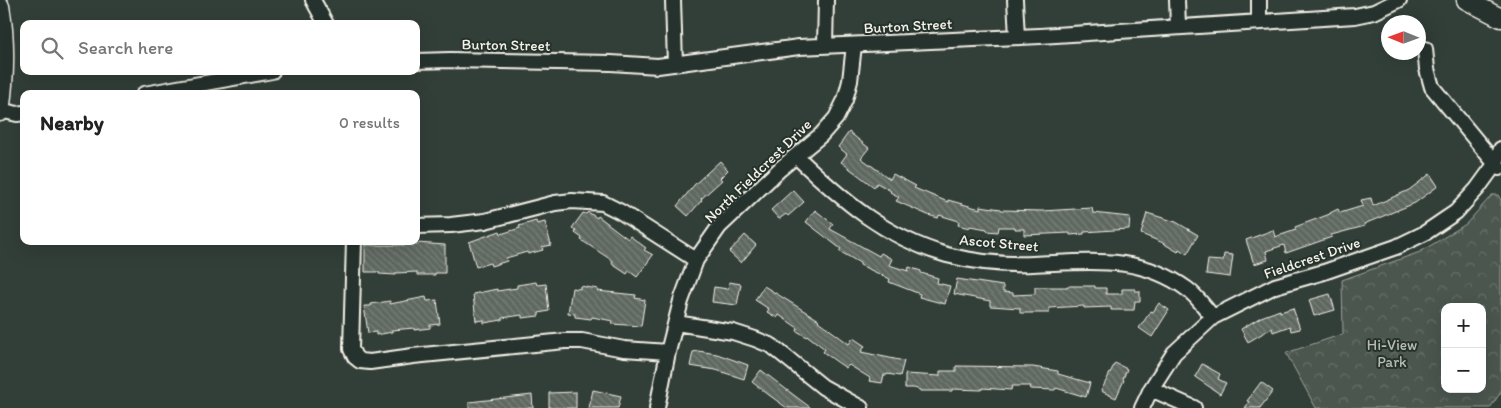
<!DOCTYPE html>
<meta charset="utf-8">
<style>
body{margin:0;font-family:Itim,sans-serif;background:#f6f6f6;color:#222}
.controls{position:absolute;right:15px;bottom:15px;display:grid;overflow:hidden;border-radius:10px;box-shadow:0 5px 20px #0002}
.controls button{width:45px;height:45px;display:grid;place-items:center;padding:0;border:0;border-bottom:1px solid #e0e0e0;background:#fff;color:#222;font:25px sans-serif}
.compass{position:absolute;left:1381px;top:15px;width:45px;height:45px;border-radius:50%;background:#fff;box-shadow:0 5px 20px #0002;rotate:271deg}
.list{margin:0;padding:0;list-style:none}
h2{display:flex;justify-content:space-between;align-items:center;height:65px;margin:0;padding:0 20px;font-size:21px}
h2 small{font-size:16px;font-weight:400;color:#767676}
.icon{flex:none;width:28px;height:28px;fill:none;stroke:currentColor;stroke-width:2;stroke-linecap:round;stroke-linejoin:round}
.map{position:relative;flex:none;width:1501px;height:408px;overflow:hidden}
.search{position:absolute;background:#fff;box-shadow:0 5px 20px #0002;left:20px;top:20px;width:400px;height:55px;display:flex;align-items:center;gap:12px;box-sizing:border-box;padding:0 18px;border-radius:10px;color:#767676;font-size:19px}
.panel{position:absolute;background:#fff;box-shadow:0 5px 20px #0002;left:20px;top:90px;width:400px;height:155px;border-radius:10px}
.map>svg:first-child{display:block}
</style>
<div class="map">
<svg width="1501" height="408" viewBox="0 0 1501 408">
<defs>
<pattern id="forest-crowns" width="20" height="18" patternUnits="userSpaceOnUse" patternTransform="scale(1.25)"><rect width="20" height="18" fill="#4c564f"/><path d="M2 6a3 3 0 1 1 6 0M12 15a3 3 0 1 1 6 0" fill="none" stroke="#666f68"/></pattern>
<pattern id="building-back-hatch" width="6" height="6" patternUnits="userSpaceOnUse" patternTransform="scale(1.25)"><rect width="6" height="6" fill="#5f6861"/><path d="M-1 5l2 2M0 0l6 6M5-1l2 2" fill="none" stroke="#777e78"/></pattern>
</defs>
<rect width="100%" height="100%" fill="#323e38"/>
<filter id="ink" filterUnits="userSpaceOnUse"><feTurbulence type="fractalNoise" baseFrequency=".02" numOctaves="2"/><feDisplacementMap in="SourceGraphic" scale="10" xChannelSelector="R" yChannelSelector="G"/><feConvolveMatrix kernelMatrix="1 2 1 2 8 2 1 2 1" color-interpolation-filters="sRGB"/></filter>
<g filter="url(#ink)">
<path fill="url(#forest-crowns)" stroke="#a0a49c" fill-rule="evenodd" d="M1492,195H1498L1501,200V392L1490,408H1316L1286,353L1343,334L1342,280L1420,252L1466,224ZM1445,307H1482V389H1445Z"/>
<path fill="url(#building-back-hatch)" stroke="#f4f1e8" d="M849,132L869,148L861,158L890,179L893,174L916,186L914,188L948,202V200L980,209V206L1001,209V210L1042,211L1092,208L1093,213L1130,217L1129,229L1084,232V234L1070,235V233L1024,235V229H1015V227H999L998,232L987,231V229L970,226L969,228L958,225L959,221L939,215L938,218L928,215L896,201L899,197L890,192L891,191L877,183L874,187L841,162L847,154L838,147Z
M720,161L728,170L720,178L722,180L701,199L702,200L688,216L677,206L695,184Z
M1430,174L1438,186L1415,203L1364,224L1365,226L1331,235L1332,237L1286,253L1284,245L1266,251L1268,260L1254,264L1246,240L1273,230L1275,237L1296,230L1295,227L1330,214V213L1338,209L1340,213L1363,206L1361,200L1371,198L1373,206L1409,190Z
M793,190L804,202L788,216L786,214L779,219L771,210Z
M815,210L833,224L830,229L879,256L881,253L892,259L889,265L908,271L909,267L921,271V273L938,278L937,283L950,286L945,304L919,297L920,294L889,282L890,279L860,265V263L839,251L841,249L806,222Z
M588,212L597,218L598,216L628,239L630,236L646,248L644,250L653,255L637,277L629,271L627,274L612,264L613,261L581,240L582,238L575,233L576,231L572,228L583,213L586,214Z
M1147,213L1176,222L1198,235L1187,254L1179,249L1178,252L1161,242L1141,234Z
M536,221L537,224L545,222L551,245L542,247L543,250L528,254L527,252L506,258L507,261L491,266L490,263L476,267L469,242L500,231L501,234L520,228L519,226Z
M745,235L756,245L741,263L729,252Z
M417,243L445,245V273H435V275H417V272L396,273V275L379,274V272H365V245H417Z
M1224,254L1233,255L1230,277L1206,274L1208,260L1223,261Z
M957,279L1003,286V292L1013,293V295L1035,294V287H1067V286H1095V288H1106V294H1122V289H1135V291H1140V301H1135L1134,310H1111V307L1084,308V306L1049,308V313H1020V308L990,306V301L954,294Z
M536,282L537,285L546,284L549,311L539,313V316L522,318V315L502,318V320L484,323V320L476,321L473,294L497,289V291L517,288V285Z
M729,282L741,284L737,305L712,302L714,287L728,289Z
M580,286L598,289L597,291L636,295L635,298L645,300L641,326L612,324L613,321L592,317L591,319L575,317V314L568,313L572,288L580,289Z
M764,286L819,320L818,321L849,344L853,338L865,346L861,352L904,361L900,376L887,374V375H884L882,383L869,381L870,378L849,365L846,368L840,364L823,352L825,349L808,336L807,337L797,331L798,328L779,315L777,318L767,312L769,309L755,300Z
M1330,294L1335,310L1314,316L1309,300Z
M426,297L427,301L437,300L440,324L430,325V328L414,330V328L392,330V332L376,335V332L368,333L364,306H371V304L390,301V304Z
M1159,303L1169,310L1152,337L1139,328L1151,311L1153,312Z
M1293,308L1300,329L1291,331L1290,326L1273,332L1272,328L1248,342L1241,329L1261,317L1280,310V312Z
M698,351L717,354L748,365L744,379L716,370L690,366L693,352Z
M1115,363L1127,369L1123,379L1124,380L1116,398L1101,391Z
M1202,364L1220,374L1218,379L1226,383L1220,394L1195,377Z
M956,366L1033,367L1058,371V374L1090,383L1086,397L1056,388L1055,390L1030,389L1031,386H1012L1011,390L982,388V390L952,389V391H920V390L914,388H905V374L940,376V371H956Z
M761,370L787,390L811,408H787L769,395L752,382Z
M1261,382L1273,391L1260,408H1245L1249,402L1247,401Z
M593,390L621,396L618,408H589Z
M576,392V408H549V393Z
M532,395L533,408H469V402Z"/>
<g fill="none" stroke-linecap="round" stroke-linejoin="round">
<g stroke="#f4f1e8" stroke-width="18">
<path id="minor" d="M313,0L326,24
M673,0L675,64
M1015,0L1017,37
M1177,0L1178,26
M1259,0V21
M825,46L826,0
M1425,49L1427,69L1432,87L1499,168
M416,61L450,60L611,63L658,66L799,47L1040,36L1355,16L1374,12L1399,0
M144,94L272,71
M0,110L17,114L24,113
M796,156C842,200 884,237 947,255C974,262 1005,265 1033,264C1088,262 1139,254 1187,289C1197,296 1205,308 1213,317
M416,226L451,225L485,221L555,203L572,201L603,203L621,212L696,260
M354,241L351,349L355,357L360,361L370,362L413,356L565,341H582L624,349L668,352
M676,323L733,332L755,339L772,346L823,387L861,408
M1151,389L1194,408
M657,408L668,352L681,301L696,260L719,227L780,169L821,135L836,118L845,100L850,81L854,45
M1142,408L1151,389L1174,353L1213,317L1275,286L1324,272L1396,247L1425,233L1456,212L1477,189L1496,163L1501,149"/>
</g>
<g stroke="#f4f1e8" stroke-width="21">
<path id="major" d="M1466,0L1501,18
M0,6C6,41 5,77 0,112"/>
</g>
<use href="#minor" stroke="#26332d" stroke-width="14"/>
<use href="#major" stroke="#26332d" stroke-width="18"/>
</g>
</g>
<g text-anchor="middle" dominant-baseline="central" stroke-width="4" stroke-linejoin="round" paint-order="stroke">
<g font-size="15" fill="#f4f1e8" stroke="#26332d">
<text transform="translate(908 26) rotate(-3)">Burton Street</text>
<text transform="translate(506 45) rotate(1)">Burton Street</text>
<text transform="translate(758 171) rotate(-44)">North Fieldcrest Drive</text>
<text transform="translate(999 243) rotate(5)">Ascot Street</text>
<text transform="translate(1312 258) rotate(-19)">Fieldcrest Drive</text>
</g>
<g font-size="15" fill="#b9bbb2" stroke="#26332d">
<text x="1392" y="345">Hi-View<tspan x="1392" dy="17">Park</tspan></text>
</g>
</g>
</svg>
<div class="controls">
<button>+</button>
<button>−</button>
</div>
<svg class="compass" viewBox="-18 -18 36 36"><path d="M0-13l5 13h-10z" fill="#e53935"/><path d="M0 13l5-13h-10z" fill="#767676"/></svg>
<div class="search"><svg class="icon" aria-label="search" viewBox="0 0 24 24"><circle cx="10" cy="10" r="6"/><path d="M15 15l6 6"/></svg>Search here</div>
<section class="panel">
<h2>Nearby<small>0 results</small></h2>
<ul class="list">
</ul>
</section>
</div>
